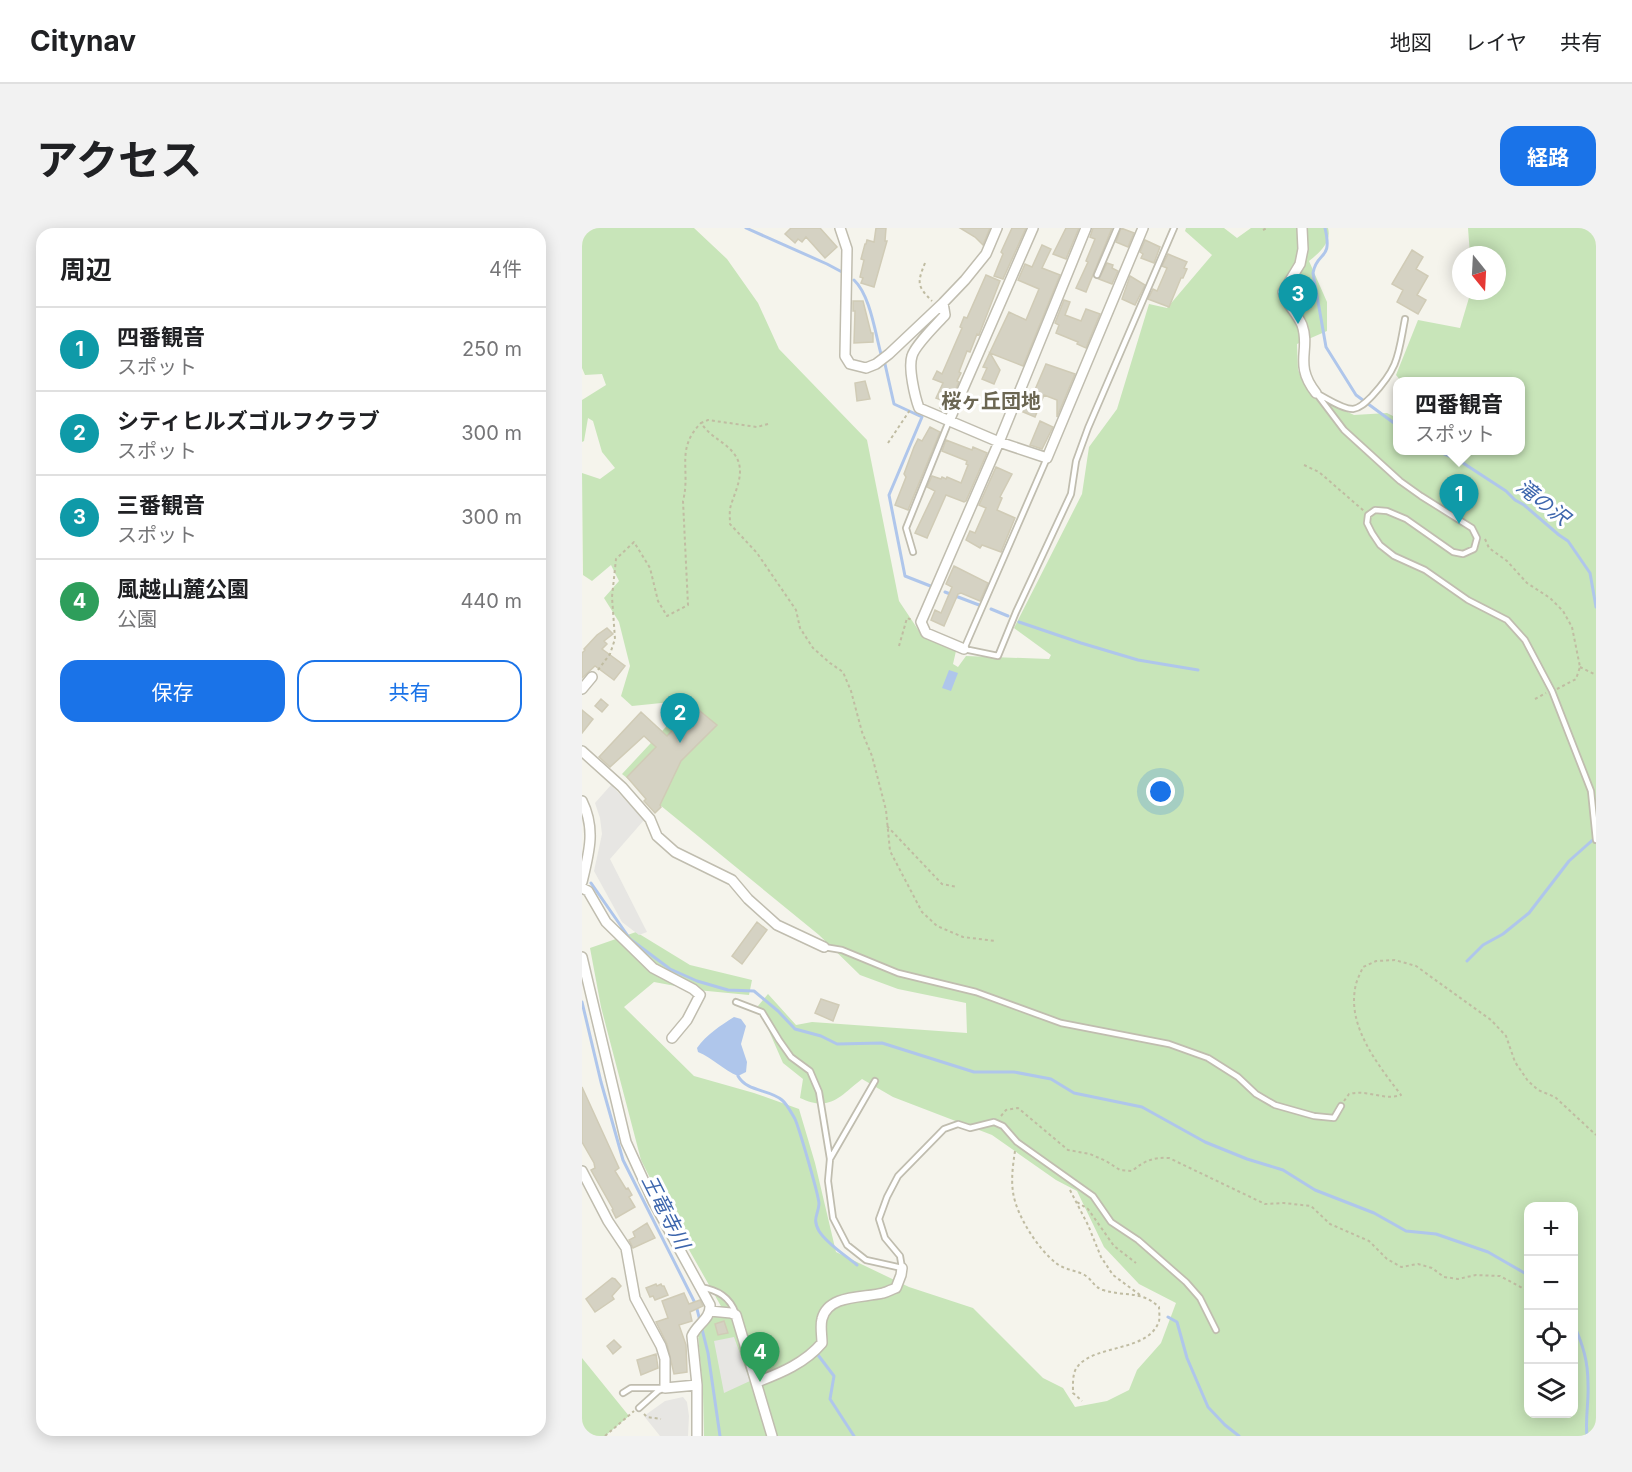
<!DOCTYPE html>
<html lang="ja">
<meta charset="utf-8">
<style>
body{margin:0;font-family:Inter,"Noto Sans JP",sans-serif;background:#f2f2f2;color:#202124}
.controls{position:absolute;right:18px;bottom:18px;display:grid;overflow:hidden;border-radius:12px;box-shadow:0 3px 15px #0003}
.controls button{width:54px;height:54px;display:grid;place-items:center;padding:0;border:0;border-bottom:2px solid #e0e0e0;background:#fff;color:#202124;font:30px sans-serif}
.compass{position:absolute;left:870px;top:18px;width:54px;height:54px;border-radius:50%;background:#fff;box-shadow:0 3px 15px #0003;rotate:162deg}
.you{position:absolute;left:579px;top:564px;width:21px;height:21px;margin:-15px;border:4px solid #fff;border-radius:50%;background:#1a73e8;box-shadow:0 0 0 9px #1a73e833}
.badge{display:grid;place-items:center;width:39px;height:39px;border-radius:50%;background:#1a73e8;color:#fff;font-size:20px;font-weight:700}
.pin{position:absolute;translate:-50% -50px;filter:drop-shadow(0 2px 3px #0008)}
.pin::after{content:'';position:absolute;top:32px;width:21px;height:18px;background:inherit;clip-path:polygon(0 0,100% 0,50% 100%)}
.popup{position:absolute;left:811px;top:149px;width:132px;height:78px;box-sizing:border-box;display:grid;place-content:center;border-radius:12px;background:#fff;filter:drop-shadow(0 2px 4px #0005);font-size:20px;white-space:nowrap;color:#757577}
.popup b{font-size:22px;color:#202124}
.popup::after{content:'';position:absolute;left:50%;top:100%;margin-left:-12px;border:12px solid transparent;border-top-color:#fff}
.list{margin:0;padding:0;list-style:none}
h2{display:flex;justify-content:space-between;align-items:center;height:78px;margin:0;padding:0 24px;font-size:26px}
h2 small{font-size:20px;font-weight:400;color:#757577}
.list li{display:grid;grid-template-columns:39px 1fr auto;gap:18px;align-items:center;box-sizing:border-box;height:84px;padding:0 24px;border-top:2px solid #e0e0e0}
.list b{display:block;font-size:22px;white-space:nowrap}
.list p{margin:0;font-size:20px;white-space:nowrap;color:#757577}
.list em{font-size:20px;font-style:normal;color:#757577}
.actions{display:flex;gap:12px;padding:18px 24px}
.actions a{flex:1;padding:14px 0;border:2px solid #1a73e8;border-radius:18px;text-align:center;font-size:21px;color:#1a73e8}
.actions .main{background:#1a73e8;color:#fff}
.icon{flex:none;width:33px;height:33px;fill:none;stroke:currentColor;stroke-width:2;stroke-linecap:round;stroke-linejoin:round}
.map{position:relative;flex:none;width:1014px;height:1208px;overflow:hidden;border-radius:18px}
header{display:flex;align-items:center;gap:36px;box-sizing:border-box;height:84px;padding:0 30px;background:#fff;border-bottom:2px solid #e0e0e0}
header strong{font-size:28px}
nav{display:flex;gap:33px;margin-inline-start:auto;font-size:21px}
.intro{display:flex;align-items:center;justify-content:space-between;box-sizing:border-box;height:144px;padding:0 36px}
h1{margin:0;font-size:42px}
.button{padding:15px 27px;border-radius:18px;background:#1a73e8;color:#fff;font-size:21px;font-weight:700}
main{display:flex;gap:36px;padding:0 36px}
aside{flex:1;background:#fff;border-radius:18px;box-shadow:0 3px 15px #0003}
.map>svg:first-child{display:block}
</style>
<header>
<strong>Citynav</strong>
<nav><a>地図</a><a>レイヤ</a><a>共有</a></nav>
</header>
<div class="intro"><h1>アクセス</h1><a class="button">経路</a></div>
<main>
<aside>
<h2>周辺<small>4件</small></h2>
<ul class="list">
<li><span class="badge" style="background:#0f9aa8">1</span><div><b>四番観音</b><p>スポット</p></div><em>250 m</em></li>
<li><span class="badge" style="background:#0f9aa8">2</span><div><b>シティヒルズゴルフクラブ</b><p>スポット</p></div><em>300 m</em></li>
<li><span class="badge" style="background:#0f9aa8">3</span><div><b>三番観音</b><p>スポット</p></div><em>300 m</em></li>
<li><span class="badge" style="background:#2e9e5b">4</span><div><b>風越山麓公園</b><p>公園</p></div><em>440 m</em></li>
</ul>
<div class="actions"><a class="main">保存</a><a>共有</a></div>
</aside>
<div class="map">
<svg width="1014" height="1208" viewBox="0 0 1014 1208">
<rect width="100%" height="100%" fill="#f5f4ec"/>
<path fill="#c8e5b9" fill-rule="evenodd" d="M0,0H112L145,31L176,75L197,121L285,212L317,373L341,409L374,423L371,436L376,439L384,428L467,431L469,427L432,400L500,266L507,219L535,181L567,76L585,80L630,27L603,3L604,0H642L655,10L669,0H746C750,14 737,25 727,33L745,74V103L715,116L716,142L728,166L772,187L805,185L815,190L816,222H938V154L819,153L814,147L836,92L878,100L889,63H915V27H888L886,0H1014V1208H122L121,1166L116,1106L140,1080L80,974L59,932L19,779L8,720L54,704L108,737L170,752L167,767L115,762L72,754L42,779L112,848L172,865L217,881L233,935L254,1024L327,1059L391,1080L461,1150L481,1160L493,1179L525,1173L547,1162L555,1142L579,1115L594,1075L557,1056L522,1019L495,963L474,952L410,907L311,869L280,851C257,869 248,884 218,870L221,851L201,835L176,778L186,766L214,797L230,794L385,805L384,775L316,761L278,747L237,707L40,546L109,472L50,478L39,468L48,438L37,394L22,370L37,353L29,337L10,353L1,347L0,245L18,251L33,240L20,224L11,193L6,190L2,213L0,214V172L24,157L20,146L3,147L0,140ZM946,978H992V1186H946Z
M0,1130L47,1188L23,1208H0Z"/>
<path fill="#e7e6e3" d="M29,557L62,592L28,631L65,704L57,707L40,694L12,643L20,606L18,590L13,575Z
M152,1109L168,1153L142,1165L132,1113Z
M101,1169L105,1174L107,1188L106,1208H78L62,1188L83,1173Z"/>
<path fill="#afc6eb" d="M367,442L376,445L369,463L360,460Z
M152,789L159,791L164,798L159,816L165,834L164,844L156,848C141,842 131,830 116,824L115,820C125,806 138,798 152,789Z"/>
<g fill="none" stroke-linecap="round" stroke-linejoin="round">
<path stroke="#afc6eb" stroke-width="3" d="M164,0L245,36L260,44
M743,0C751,34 735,22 731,45L744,119L774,167L816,198
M272,52C288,67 293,104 299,126
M303,136L312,176L340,189L307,267L323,348L351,359
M853,222L878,233L924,263L933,272L942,277L977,307L986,313L1008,345L1014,379
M363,364L397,377
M409,381L426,388
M437,394L499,415L556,432L616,442
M9,655L48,711L88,741L115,753L146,762L172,763L196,783L213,801L239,808L255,816L300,815L392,844H432L469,851L492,865L560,879L623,914L665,931L701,942L733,962L792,985L824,1003L854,1006L906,1024L946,1047
M885,733L901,717L921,706L947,685L987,633L1014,609
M0,774L19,854L41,932L114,1077L126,1125L138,1208
M156,848C165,864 187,861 200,872C205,876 210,886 213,891C217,900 237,968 237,976C236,988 230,990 237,1003C245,1016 263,1027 275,1037
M586,1089L595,1094L605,1130L626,1179L643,1197L657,1208
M992,1097C1001,1117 1006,1133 1006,1156C1007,1174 1003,1190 1005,1208
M236,1127L252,1148L248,1171L272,1208"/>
</g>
<path fill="#d5d2c3" stroke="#d0cbb6" stroke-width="1.5" d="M209,0H238L255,19L243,30L224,9L220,14L216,11L213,15L203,6Z
M294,0H304L303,13H305L292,59L279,55L281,50L278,49L282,32L279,31L283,16H284L285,12L292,14Z
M378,0H408L401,17L393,9Z
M430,0H444L421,51L412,48L421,26L419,24Z
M484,0H497L484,31L471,26Z
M511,0H530L504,64L494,60L506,34L504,33L513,11L508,9Z
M539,0L552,5L546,19L534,14Z
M563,12L578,19L572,35L559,30L561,26L558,24Z
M460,17L469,21L460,40L478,47L441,138L408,125L418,142L412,156L400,151L405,140L401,139L427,84L444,92L457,61L436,52L443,36L450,39Z
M830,22L841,29L834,41L846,48L835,67L844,72L836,86L815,74L821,62L810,56Z
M586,26L605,34L602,40L605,41L601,50H599L587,79L566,71L571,61L575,63L585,40L580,38Z
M525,35L531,37L530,40L536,43L530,56L517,51Z
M404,47L418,53L397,107L395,106L388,124L385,123L377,144L379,145L375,153L377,154L364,183L358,180L362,173L354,170L361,155L351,151L355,143L360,146L380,100L378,99L382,89L385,90Z
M548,48L563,57L553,77L540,71Z
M482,72L488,74L483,87L499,93L504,81L518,86L504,120L495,116L496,114L474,105L477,97L473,95Z
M271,73H281L289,105H291V114L272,115L273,83H271Z
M464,136L493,146L475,189V172L462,167L453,189L439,183L448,163L452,164Z
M283,153L288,171L275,173L273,155Z
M458,193L471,199L460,221L448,217Z
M348,199L358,204L326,282L313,277L324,249L322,246L332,219L336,211L340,213Z
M364,212L390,222L391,219L405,225L384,273L382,274L364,267L345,310L333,305L353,263L345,259L350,248L359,251L360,249L364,251L365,249L379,255L386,237L384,236L385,233L360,223Z
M414,239L430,246L418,269L420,270L415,282L433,290L419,324L400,317L398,320L384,312L388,303L393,305L404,280L397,277Z
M372,338L406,355L398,373L379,365L376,366L362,398L349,392L353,382L359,385L370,359L364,356Z
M25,400L31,406L22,413L25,416L20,421L43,438L32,452L13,438L0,450V425L3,422L2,421L15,407Z
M19,471L26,477L20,484L13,478Z
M113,479L135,497L99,533L78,577L79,579L73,585L62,573L64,571L45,549L74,519L62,508L28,539L17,529L59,484L85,508Z
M0,482L11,491L0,505Z
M175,694L185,702L160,736L150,728Z
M239,771L257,777L251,793L233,785Z
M0,859L37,940L33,943L44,961L46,960L50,967L47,969L53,979L34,990L30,982L31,981L9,942L13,940L12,935L0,914Z
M65,995L73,1010L51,1020L47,1012L53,1009L51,1004Z
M30,1050L33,1051L39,1058L30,1068L32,1071L13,1084L4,1071Z
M74,1056L75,1058L79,1056L80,1058H82L86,1067L73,1072L71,1068L68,1069L64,1060Z
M102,1065L107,1076L118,1072L121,1078L108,1084L110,1093L97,1097L104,1117L105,1144L92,1146L85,1116L74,1094L86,1090L80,1073Z
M142,1093L146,1105L136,1107L133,1096Z
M32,1112L39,1119L31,1126L25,1118Z
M74,1126L76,1140L59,1147L55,1132Z"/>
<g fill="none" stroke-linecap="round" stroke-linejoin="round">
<g stroke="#c0bdaf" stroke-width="8">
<path id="service" d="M515,47L535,0
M734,165L762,202L818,253L839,268L890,300L895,310L892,321L881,326L871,324L824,291L805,283L793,282L786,287L785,295L790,305L798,317L812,328L843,342L886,372L925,392L943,412L970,463L1009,563L1014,612
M736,166C746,171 760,181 771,181C779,180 785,173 790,168C817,139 816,128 823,91
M465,230L382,421L416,428L434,384L489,266L494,233L506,200L592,0
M331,324L324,300L367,193
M242,719L260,722L316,745L394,764L479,795L587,816L626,830L656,849L674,866L693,877L732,888L752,890L759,878
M154,774L180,784L197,812L209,829L228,843L237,864L248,931L246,953L251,990L265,1017L284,1032L320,1040L318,1028L303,1010L297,991L305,969L316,948L362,901L376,896L388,900L412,894L421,898L435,914L511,968L529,994L556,1012L604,1054L618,1070L634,1102
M248,931L293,853
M118,1059C136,1062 148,1069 154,1086
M41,1165L49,1160H83
M57,1180L76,1163L81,1161"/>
</g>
<g stroke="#c0bdaf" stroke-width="12">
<path id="minor" d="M258,0L265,21L263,128L268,136L284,140L294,136L307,126L361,75L383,52L404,26L415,0
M720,0L721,21L718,36L701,64C704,76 715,85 720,97C729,122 711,136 734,165
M361,75L363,87C355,96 333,117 330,128C326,140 333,169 337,180L417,214L465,230L561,0
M367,193L451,0
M382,421L344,405L339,394L417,214L504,0
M0,461L10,449
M0,523L40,559L68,591L75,608L93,624L150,652L166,671L195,697L242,719
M0,573C14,601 7,625 0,654
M0,660L6,663L24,694L71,740L111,761L118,767L105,792L90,810
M0,729L44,914L71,973L128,1077C129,1091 115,1096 110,1108L115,1157V1208
M0,943L26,993L44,1020L53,1070L79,1118L83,1131V1160L115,1157
M128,1083L149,1085L154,1087L190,1208
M175,1154C199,1145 223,1135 240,1115C240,1107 238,1098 240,1091C246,1066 282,1070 301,1065C306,1064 310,1061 314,1060L319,1047L320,1040"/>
</g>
<path stroke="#c0bca2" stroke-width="2" stroke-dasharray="3 3" stroke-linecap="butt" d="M681,2L685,0
M343,35C335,55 335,58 350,73
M186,196L175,199L126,192L119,195C130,211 143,213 153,227C164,243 154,261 149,277C147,283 148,290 148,296L175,325L214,382L218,400L231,420L248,435L261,444L269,463L280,504L290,528L304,582L308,623L340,684L355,698L381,709L413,713
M306,215L328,182
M722,237L737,244L782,283
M903,311L907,320L925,333L945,355L968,370L981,383L990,399L998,439L994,451L975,461
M317,418L325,390L330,392
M998,439L1014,447
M16,442L28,426L33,411L30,369L34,331L52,314L68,340L76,373L85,388L106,377L101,273C109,242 93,221 119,195
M953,471L964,465
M305,598L360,656L375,659
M762,873L767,866C785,861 802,873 819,867C797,838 766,800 773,761C774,753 778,746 781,739L794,733L813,732L834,738L909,792L924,808L933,834L946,853L956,862L973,869L1014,907
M419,888L424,882L436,880L486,922L508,926L524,933L538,942L550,943C562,933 571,929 587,930L683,976L702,975L729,978L748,996L787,1013L805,1031L819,1039L836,1036L850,1040L862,1049L876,1051L894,1047L918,1048L946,1063
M433,923C431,936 429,951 431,964C434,987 456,1021 474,1035C482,1042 495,1042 504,1048C511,1053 512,1059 521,1062C543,1069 559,1062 577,1079C577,1083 578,1089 577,1093C567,1124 514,1116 496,1138C490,1144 491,1157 491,1165L500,1173
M488,962L506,997L519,1029L531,1047L558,1067
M495,974L506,981L532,1018L554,1035
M62,1186L65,1189L79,1191
M23,1208L52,1183"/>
<use href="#service" stroke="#fff" stroke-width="4.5"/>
<use href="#minor" stroke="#fff" stroke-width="9"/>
</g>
<g text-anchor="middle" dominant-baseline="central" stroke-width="6" stroke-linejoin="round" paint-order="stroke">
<g font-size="20" font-weight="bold" fill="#6b6652" stroke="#fff">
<text x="409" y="173">桜ヶ丘団地</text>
</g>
<g font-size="20" font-style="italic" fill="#3c65ac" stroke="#fff">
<text transform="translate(961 274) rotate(38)">滝の沢</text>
<text transform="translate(84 984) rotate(63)">王竜寺川</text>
</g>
</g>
</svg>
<div class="controls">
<button>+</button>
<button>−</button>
<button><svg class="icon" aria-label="locate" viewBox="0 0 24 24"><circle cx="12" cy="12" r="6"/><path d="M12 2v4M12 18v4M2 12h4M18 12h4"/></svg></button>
<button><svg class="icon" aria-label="layers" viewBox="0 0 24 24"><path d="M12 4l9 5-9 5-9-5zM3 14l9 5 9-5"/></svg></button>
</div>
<svg class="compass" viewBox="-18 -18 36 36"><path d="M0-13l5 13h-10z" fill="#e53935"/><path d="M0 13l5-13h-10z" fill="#757577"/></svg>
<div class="you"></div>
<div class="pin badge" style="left:877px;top:296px;background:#0f9aa8">1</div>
<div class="popup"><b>四番観音</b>スポット</div>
<div class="pin badge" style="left:98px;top:515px;background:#0f9aa8">2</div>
<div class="pin badge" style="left:716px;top:96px;background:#0f9aa8">3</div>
<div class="pin badge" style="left:178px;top:1154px;background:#2e9e5b">4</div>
</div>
</main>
